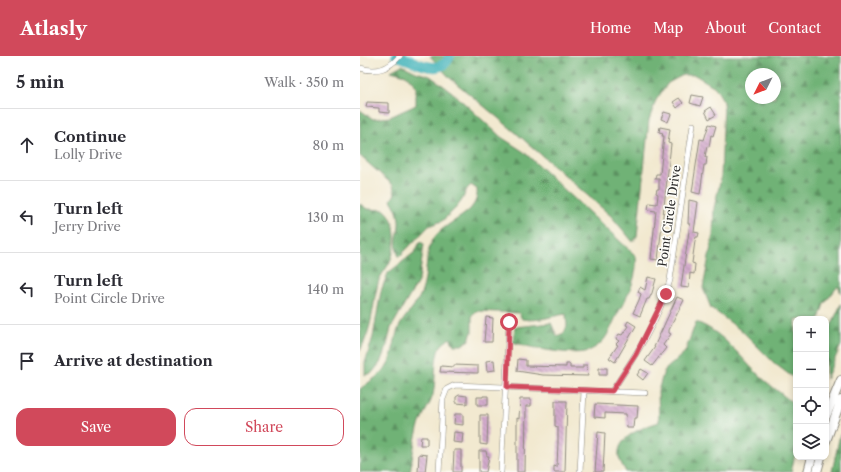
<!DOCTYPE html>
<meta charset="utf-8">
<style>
body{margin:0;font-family:"Libre Caslon Text",serif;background:#f7f7f7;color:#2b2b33}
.controls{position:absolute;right:12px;bottom:12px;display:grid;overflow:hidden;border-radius:8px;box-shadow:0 2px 6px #0003}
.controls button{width:36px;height:36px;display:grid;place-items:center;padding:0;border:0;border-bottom:1px solid #e1e1e2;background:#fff;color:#2b2b33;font:20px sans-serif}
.compass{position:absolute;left:385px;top:12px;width:36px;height:36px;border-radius:50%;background:#fff;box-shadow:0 2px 6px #0003;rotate:228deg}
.stop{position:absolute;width:12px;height:12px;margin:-9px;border:3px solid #d1495b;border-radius:50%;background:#fff}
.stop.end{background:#d1495b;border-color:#fff;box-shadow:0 1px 4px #0008}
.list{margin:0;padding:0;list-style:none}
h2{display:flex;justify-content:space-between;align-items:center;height:52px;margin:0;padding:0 16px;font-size:17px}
h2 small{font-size:13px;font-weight:400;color:#7c7c81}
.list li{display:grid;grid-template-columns:26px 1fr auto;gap:12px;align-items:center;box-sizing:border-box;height:72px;padding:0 16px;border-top:1px solid #e1e1e2}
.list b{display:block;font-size:15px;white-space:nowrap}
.list p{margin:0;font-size:13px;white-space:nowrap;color:#7c7c81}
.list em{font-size:13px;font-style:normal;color:#7c7c81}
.actions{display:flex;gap:8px;padding:12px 16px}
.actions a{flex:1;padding:9px 0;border:1px solid #d1495b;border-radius:12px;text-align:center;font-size:14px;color:#d1495b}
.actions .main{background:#d1495b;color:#fff}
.icon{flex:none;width:22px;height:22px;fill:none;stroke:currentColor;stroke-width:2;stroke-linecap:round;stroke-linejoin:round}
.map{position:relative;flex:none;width:481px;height:416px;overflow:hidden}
header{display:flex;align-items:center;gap:24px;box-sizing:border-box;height:56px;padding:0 20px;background:#d1495b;color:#fff}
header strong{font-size:19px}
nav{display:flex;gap:22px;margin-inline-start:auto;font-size:14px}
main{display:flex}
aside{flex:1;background:#fff}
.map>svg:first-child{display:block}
</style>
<header>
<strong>Atlasly</strong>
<nav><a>Home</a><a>Map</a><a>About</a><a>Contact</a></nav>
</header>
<main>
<aside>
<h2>5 min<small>Walk · 350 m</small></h2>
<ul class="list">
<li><svg class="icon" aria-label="ahead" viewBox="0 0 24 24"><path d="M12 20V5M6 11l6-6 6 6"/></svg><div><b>Continue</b><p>Lolly Drive</p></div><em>80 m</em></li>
<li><svg class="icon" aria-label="left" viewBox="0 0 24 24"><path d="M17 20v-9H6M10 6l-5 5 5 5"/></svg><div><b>Turn left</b><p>Jerry Drive</p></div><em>130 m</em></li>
<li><svg class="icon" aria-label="left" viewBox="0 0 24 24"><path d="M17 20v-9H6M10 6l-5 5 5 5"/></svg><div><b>Turn left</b><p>Point Circle Drive</p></div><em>140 m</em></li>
<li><svg class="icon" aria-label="arrive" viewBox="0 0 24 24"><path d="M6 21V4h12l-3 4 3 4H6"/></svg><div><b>Arrive at destination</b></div></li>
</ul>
<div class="actions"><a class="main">Save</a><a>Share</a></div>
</aside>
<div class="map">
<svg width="481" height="416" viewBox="0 0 481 416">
<defs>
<pattern id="forest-firs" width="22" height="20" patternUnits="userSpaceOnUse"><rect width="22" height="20" fill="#70b276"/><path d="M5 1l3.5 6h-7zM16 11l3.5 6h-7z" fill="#5c9161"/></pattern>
<pattern id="building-back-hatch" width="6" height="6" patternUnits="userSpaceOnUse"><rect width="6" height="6" fill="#d3abcc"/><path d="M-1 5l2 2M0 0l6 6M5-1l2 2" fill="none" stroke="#ab8ba6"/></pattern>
</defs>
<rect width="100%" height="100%" fill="#fdfcf7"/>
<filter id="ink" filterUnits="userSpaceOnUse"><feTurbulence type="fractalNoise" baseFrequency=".025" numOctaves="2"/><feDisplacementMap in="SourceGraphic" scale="8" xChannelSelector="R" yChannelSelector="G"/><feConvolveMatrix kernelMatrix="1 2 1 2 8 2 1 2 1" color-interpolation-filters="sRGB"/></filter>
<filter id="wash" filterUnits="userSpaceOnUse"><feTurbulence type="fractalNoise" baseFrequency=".012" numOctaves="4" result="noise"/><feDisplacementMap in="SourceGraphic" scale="16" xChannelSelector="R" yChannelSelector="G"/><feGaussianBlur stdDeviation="0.9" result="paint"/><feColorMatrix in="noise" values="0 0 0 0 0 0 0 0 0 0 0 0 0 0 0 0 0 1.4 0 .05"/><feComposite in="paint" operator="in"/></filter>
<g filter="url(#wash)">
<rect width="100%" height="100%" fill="#f2e9d0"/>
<path fill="url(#forest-firs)" stroke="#4e6e50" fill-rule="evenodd" d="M70,0H481V237L478,230L464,248L459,263H436L435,323L414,307L383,276L351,252L343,232L353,180L354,152L361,122L364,46L355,31L335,19H323L308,27L296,44L289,64L277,180L273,186L251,160L155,76L90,22ZM391,18H415V42H391Z
M42,9L56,16L70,20L92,36L141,81L164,96L276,200C278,219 269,239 259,255C253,265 250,278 241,287C238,290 230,295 225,296C208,299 169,292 153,286L155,271L191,267L197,280L204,277L207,270L206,258C190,260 179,266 162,263L159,257L116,255L112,260V276L109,284L102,289H94L90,282C85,286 79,290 78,296C74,310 76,325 73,339C70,350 63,357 60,367C54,383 53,400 50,416H0V333C7,327 18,321 24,314C34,302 33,285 39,271C45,259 57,249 62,235C68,219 64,197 74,182C87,163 120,159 117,133L111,129L107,133L102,144L96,152L82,165L69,170L39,201C30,180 49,170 31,144L35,138L33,129L0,100V54L13,63L30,61L56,49V30L46,19L31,15Z
M0,148L7,153L25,154C37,164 37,188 31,203C28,212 21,217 18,227C12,252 13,270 0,295Z
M60,186L64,188L59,224L31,272L27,289L20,307L12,317L5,319V307L13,281L21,235L28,217L55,196Z
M481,248V289L466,323V281Z
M336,266C364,276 381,303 402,322C413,332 425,340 436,350V394L431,416H266C264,412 260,406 259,401C256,380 284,371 299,366L298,335L304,315L325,296Z
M481,378V416H472L479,383Z"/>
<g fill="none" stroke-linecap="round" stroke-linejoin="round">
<path stroke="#43b3ba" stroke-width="10" d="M36,0C51,2 80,24 90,0"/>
</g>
<g id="blocks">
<path fill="url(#building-back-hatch)" d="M332,39L343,41L340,50L330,47Z
M319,42L323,47L317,52L313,46Z
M7,46L29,47V57L19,56V52L6,51Z
M351,51L356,59L349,63L345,55Z
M304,56L311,58L308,66L301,63Z
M349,68L356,70L353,80L351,79L349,91L347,90L345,101H347L346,109H344L340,138L332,136L340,83L344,84Z
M300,71L310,73L308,87L311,88L298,204L291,203L296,155L288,154L289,147L297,148L298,138L296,137L297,133H299V123H295L296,118H300L304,80H302L303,77L299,76Z
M329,144L338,146L334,176L339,177L338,181H336L335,185L332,207L335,208L334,218L330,217L329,232L321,231L330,168H328Z
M288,221L296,223L292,237L289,243H287L280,260L273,257L279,244L281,238L278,236L280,231L285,234Z
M317,241L324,244L309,274V277L311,278L303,289L306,292L292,310L285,305L295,291H294Z
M126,261L133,262L132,286H124Z
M268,265L276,270L255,306L249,302L258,289L256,288L259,285L256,283L259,278L262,279L268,270L266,269Z
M158,303L166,304V310L206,311V308H210V312H223V309H227L228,320L183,319L157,315Z
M134,304L135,314L127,315L126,305Z
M94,309L118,310V317L80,316L81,310L94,311Z
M239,312H247V319H239Z
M281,313L288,317L283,324L277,319Z
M99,339L107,340V348L96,347V341Z
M123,340H128V349H117V341H123Z
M160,343H171V350H166L165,416H157V362L159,363Z
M195,345H207L205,416H194V410L197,411L198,386V371L195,370Z
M235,348L278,350L277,362H274L273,372H267L266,358L245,357V362L234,361Z
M95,358H103V369L94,368Z
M120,359H128L127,389L120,388Z
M94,376L103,377L102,387L93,386Z
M238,376L245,377L243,416H235Z
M61,381H67V389H60Z
M94,394H101V416H93Z
M119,395H126L127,400H129L126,416H119Z
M59,398L67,399L65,416H58Z"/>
</g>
</g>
<g filter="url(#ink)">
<use href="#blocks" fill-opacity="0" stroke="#8e8a7e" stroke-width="1"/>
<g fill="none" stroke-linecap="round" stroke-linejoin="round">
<g stroke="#8e8a7e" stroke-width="6">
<path id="minor" d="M0,12C17,17 28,13 40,0
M252,335C275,300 299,264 310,224L333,69
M79,416L83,343L87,333L95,329L285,337
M141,416L149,266
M220,416L224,335"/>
</g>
<g stroke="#8e8a7e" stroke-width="10">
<path id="highway" d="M466,360L481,324
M466,385L481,344
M448,416L452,401
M457,416L461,401"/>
</g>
<use href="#minor" stroke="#fff" stroke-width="5"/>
<use href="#highway" stroke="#fff" stroke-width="8"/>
</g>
</g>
<g fill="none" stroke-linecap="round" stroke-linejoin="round" filter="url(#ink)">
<path stroke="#d1495b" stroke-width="5" d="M149,266L147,331L252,335L276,298L306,238"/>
</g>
<g text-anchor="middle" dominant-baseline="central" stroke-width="3.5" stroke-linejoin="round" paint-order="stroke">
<g font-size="12" fill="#2b2b2b" stroke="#fdfcf7">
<text transform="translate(309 160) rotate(-82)">Point Circle Drive</text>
</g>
</g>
</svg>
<div class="controls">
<button>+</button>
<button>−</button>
<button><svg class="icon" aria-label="locate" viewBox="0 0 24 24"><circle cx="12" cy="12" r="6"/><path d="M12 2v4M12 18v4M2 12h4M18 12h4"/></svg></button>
<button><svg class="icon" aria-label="layers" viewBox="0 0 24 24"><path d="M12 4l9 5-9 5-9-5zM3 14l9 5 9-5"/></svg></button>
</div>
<svg class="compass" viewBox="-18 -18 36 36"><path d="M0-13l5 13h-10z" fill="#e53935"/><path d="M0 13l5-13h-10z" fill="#7c7c81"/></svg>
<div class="stop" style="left:149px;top:266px"></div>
<div class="stop end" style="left:306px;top:238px"></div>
</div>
</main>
